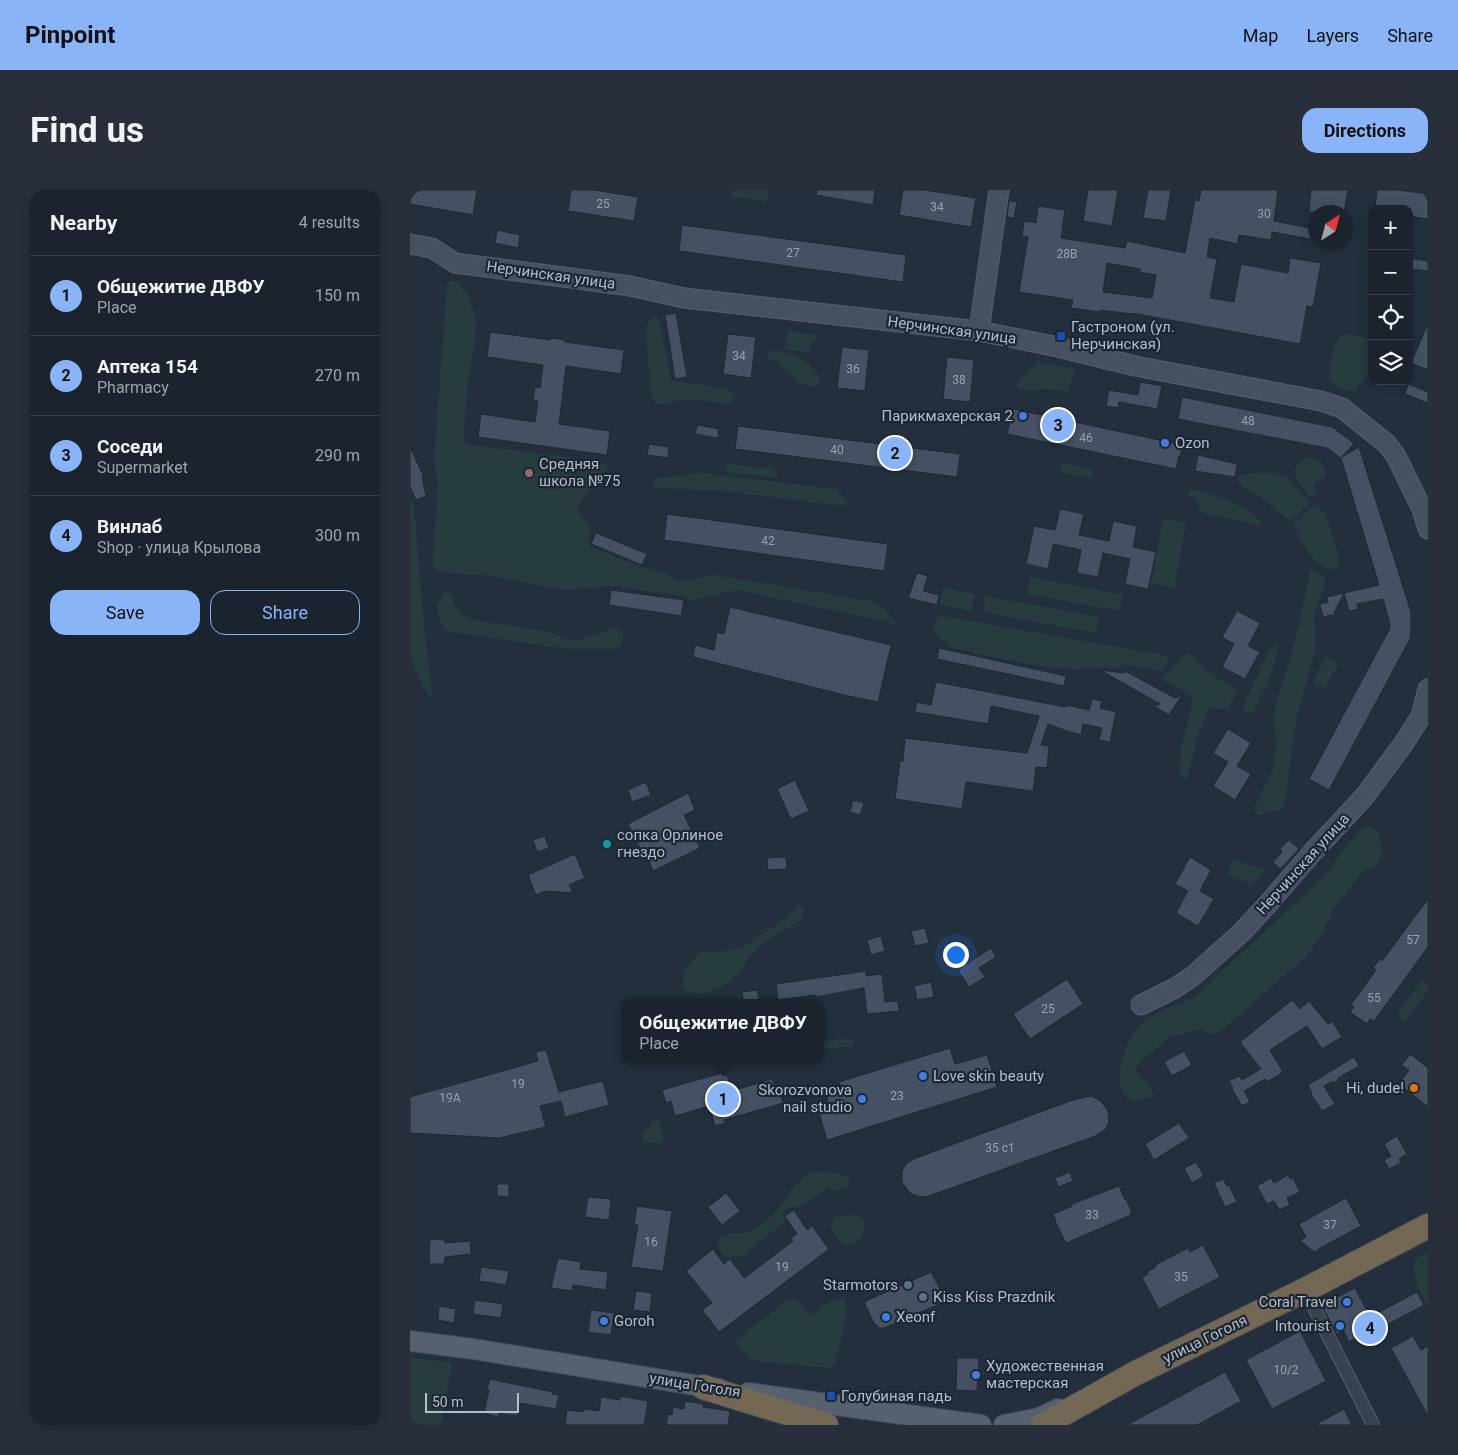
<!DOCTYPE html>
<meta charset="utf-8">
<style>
body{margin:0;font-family:Roboto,sans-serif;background:#282f3a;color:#f1f3f6}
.controls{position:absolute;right:15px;top:15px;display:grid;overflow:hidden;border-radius:10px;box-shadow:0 2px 12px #0003}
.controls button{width:45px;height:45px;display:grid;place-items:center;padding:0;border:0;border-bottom:1px solid #39404a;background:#1b232e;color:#f1f3f6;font:25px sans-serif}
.compass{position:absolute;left:898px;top:15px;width:45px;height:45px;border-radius:50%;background:#1b232e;box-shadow:0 2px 12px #0003;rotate:36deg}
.scale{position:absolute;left:15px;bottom:12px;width:94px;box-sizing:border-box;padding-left:5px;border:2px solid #b4bcc9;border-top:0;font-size:14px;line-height:18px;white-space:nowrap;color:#b4bcc9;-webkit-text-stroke:4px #1d2633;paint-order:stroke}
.you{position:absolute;left:545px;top:764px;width:18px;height:18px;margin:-12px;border:4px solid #fff;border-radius:50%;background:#1a73e8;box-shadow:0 0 0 8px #1a73e833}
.badge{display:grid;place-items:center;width:32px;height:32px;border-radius:50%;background:#8ab4f8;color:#111;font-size:16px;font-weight:700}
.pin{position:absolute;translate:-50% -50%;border:2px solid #fff;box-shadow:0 1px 5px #0006}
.popup{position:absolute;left:212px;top:809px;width:202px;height:65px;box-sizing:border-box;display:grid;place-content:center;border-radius:10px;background:#1b232e;filter:drop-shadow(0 1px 4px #0005);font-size:16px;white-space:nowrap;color:#a0a4aa}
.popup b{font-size:19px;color:#f1f3f6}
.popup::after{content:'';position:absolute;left:50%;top:100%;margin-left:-10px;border:10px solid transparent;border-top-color:#1b232e}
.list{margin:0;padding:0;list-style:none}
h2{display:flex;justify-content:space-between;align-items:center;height:65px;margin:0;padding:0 20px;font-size:21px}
h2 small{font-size:16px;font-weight:400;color:#a0a4aa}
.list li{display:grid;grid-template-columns:32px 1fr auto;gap:15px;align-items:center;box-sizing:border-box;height:80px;padding:0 20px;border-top:1px solid #39404a}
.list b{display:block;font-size:19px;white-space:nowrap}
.list p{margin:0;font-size:16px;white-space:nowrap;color:#a0a4aa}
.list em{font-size:16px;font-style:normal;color:#a0a4aa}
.actions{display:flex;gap:10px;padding:15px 20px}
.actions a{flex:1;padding:11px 0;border:1px solid #8ab4f8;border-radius:15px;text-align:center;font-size:18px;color:#8ab4f8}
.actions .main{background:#8ab4f8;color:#111}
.icon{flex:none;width:28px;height:28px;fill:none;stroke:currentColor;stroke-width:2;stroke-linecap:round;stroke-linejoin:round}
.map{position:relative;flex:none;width:1018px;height:1235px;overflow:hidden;border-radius:15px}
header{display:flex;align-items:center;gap:30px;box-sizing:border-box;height:70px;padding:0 25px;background:#8ab4f8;color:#111}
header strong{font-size:24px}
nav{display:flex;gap:28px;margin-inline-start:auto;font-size:18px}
.intro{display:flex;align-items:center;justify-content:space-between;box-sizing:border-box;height:120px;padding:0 30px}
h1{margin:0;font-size:35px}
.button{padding:12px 22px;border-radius:15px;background:#8ab4f8;color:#111;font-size:18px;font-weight:700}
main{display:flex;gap:30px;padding:0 30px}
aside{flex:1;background:#1b232e;border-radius:15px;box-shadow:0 2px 12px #0003}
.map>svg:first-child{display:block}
</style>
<header>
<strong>Pinpoint</strong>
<nav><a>Map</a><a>Layers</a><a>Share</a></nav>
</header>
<div class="intro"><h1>Find us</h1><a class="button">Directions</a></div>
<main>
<aside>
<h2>Nearby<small>4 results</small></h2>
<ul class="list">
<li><span class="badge">1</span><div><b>Общежитие ДВФУ</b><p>Place</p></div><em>150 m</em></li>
<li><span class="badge">2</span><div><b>Аптека 154</b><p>Pharmacy</p></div><em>270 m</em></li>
<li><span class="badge">3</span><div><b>Соседи</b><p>Supermarket</p></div><em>290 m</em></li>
<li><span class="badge">4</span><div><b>Винлаб</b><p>Shop · улица Крылова</p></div><em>300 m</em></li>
</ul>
<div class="actions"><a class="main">Save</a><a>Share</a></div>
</aside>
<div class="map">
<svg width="1018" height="1235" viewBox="0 0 1018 1235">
<rect width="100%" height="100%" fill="#242f3e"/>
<path fill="#263c3f" d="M322,0H358L357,12L321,6Z
M42,91L48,93L58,105L67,133L56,209L54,250L57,254L191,272L196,274L198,278L170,312L167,318L180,340L179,355L181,357L231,377L252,381L270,391L303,385L461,411L474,418L485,432V434L469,430L326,400L281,411L274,406L202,396L154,400L73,385L39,383L26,380L22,376L28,295L24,268L36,106L37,94Z
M242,127H246L250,133L261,190L313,198L319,201L325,206L323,212L319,214C305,213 290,209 276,209C263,210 259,216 245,213L241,204L236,144L238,132Z
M377,141L406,145V151L401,150L400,162L375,159Z
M936,143L962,150V179L947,198L942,201C932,200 925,196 919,189C920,176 922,146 936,143Z
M364,160C379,161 414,177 409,195L402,196L388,194L384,187L375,181L367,172L357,169V166L359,162Z
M628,172L665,179L658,202L631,198L624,201L607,198L608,192Z
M903,267L910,271L918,285L904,294L907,302L900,307C894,298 879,285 888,274C893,269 896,267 903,267Z
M652,273L683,279L682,288L650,283Z
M317,274L363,279L369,288L316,282Z
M862,282L878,288L899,311V314L881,330L878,329C868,322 859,313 849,306C841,301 831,298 827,288L831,285Z
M289,283L426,299L438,312L433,316L315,301L251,298L244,296L243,294L245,289Z
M781,300C800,301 841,318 853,334L848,335L795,324L789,319C787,308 788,310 778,306V303Z
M0,311L4,315L14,434L22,501L21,506L17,504L0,468Z
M906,315L916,324L929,368L928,376L924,380C901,376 893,353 883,335L903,316Z
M753,329L776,333L764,398L741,394Z
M901,378L915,388L916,392L904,426L906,456L886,531L874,619L848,625L844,619L863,579L866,550L863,524L884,455Z
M620,387L713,405L710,421L617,404Z
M533,398L565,404L562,421L530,415Z
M35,402L39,403L47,419L58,429L140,442L162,451H166L206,438L213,441C215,448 212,453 207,459H159L41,442C27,435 23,412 35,402Z
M576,406L689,427L686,443L573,422Z
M532,426L754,465L759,468L756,476L750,481L717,475L706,479L686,477L670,480L660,479L629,476L598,470L542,458L527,446L523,437L528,427Z
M865,454L868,457C866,480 853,502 843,523H839L834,520L835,511L860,460Z
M779,463L798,482L825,499L827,503L818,518L799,519L788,544L778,587L775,589L769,586L771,557L783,511L781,505L754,491L753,487L774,464Z
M916,467L928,474L915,498L903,492Z
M959,636L967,641L971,651L972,663L966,675L955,680L949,686L924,719L912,744L896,767L807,844L802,845L791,839L760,847L728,874L726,879L727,885L742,899L743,906L725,912C720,910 716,908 713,903C702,885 718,845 733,832C748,820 766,815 783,808L787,805L918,683C926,671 946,639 959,636Z
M826,670H827L856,681L841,694L817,684L822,673Z
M389,716L394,719L392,728C379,739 361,747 347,759C338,766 334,778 325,786C312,799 289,810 273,798V782L288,764L293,762L318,761L336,755L366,735Z
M1012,790L1018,794V801L998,827L993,831L988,826L989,821Z
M442,848L443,856L411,860V852Z
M244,929H250L253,953L232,951L234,944Z
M404,982L427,983L437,987L440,990L438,998L428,1001L417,998C410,1003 402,1010 394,1015C387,1020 383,1012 373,1023L374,1032L372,1034L332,1066L317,1067C310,1063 306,1056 310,1048C317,1043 327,1044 336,1043C344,1041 355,1031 362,1026C377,1011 383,989 404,982Z
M441,1025C444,1025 449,1026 452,1029C463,1040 438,1079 420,1035L425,1028Z
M1018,1062V1115C1009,1099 1001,1088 1005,1069Z
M384,1109L390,1113L401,1125C412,1120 422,1104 435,1111C440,1125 429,1157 425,1173L419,1178L346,1171L341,1169L327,1156L326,1151L328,1148L374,1113Z
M0,1167L42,1173L31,1235H0Z"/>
<path fill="#455162" stroke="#1f2835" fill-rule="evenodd" d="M0,0H67L63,25L0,14Z
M161,0H184L228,7L224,31L158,21Z
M407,0H465L463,15L406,5Z
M493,0H515L566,8L561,37L489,25Z
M678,0H708L702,36L673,31Z
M738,0H761L756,31L733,28Z
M791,0H868L864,31L906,39V50L862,42L861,50L829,45L827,54L800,48L797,67L807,69L800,108L824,112L831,74L878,83L880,68L911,73L903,117L897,116L890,154L722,123V124L690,120V122L661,118L663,110L609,102L618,47L612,46L614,31L626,33L628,16L655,20L651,48L715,58L717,51L775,63L785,10L789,11ZM697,73L730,79V82L746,85L742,108L693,102Z
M901,0H938L934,22H899Z
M967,0H988L1018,4V29L999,26V19H965Z
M599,11L607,12L604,28L597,27Z
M272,35L496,65L493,92L269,61Z
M87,40L110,45L108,58L85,53Z
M999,68L1018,71V81L999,79Z
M266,123L277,187L265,189L255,125Z
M1018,133V180L1001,173Z
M80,142L140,150L141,148L155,150V152L214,160L211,184L156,176L149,234L200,241L197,265L68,247L71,224L125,232L128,211L123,210L125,197L130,198L133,175L77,167Z
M318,144L346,147L341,188L313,184Z
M432,157L459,160L455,201L427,198Z
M537,167L564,170L560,212L533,209Z
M730,192L752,196L747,219L709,212L708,218L696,216L699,200L728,205Z
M998,194L1018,202V213L995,204Z
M772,207L922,237L944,253L932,267L949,257L1001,422V438L1000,449L919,600L899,589L980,438V434L973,409L947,414L948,419L939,421L934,403L969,395L931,268L917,258L768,229Z
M603,219L773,255L770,267L769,266L766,279L597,244Z
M287,235L309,239L308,248L285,244Z
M328,236L550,264L547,287L325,259Z
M239,254L259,257L258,268L237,265Z
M0,257L14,287H12L16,306L6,310L0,297Z
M788,265L827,274L825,287L785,281Z
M650,319L674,324L669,345L699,351L703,331L727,336L723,357L746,362L738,399L715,394L720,369L693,363L688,387L667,383L671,360L643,354L638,379L616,374L624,336L645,340Z
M257,324L478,354L474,381L254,350Z
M186,343L237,364L232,375L181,354Z
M507,383L518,386L513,401L529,405L527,415L498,408Z
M201,400L274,410L271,426L199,415Z
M934,403L922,427L921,425L913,427L910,414L918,412L917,407Z
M320,417L481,455L468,512L434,505L283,467L285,455L304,460L307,442L314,444Z
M827,421L850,433L838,456L850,462L835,489L812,477L824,454L812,447Z
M529,458L656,486L654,496L527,469Z
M690,480L714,483L715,481L765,508L772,505L759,525L744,516L750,514Z
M526,492L656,517L657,515L679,520L682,509L692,511L690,518L706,522L700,552L689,550L692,538L673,534L671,545L657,541L638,534L631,555L639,556L637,578L626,577L623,601L556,592L552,619L485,609L490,571H493L495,548L617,563L626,536L629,526L581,516L578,534L505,522L507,512L521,515Z
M818,539L841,553L827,576L841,584L825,610L803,596L818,572L803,563Z
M385,590L399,621L381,629L367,599Z
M236,592L241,605L222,612L218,600Z
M278,603L285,620L274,625L290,658L243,681L236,664L234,665L218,634Z
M443,610L454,613L450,625L440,622Z
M135,646L139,658L127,662L123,650Z
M879,650L889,659L870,679L863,672L872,662L870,659Z
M165,664L175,688L159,695L163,703L135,701L126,705L118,685Z
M376,667L377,679L358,680L357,668Z
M780,667L801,680L790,701L804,709L788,736L766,723L778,701L765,694Z
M1018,709V757L964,831L960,829L957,834L940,822L944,817L941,815L966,780L963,778L970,769L972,771Z
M515,738L519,753L505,756L501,741Z
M471,746L475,761L461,765L457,750Z
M581,758L586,767L569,778L575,787L559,797L548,780Z
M456,781V786L472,784L475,812L488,811L489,821L457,824L454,798L406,807L405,805L368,810L366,794Z
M657,789L673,814L620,849L603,824Z
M521,792L524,807L507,810L504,796Z
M347,800L350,813H334L332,802Z
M882,810L890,819L899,811L918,834L922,831L932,847L912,859L897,836L860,860L873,882L857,892L855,889L834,901L840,912L832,916L822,899L823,898L819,891L829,886L832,890L851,879L830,852Z
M540,858L545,874L577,865L587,897L417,950L407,916L418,912L416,901L431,897L429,892Z
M136,860L149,902L193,891L199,915L155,927L151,911L130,916L136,937L89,948L0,943V907L128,871L126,862Z
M774,861L782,875L762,886L754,872Z
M1000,864L1018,878V917L989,894L999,880L992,875Z
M944,867L949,876L928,888V892H921L914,896L925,914L912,921L901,904L902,903L898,895Z
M312,883L313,886L317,885L322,901L362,889L367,905L370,904L373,913L314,930L315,933L305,936L299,916L265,926L261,911L256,913L252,900Z
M681,906L691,911L698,921L699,932L695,940L685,946L519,1006L510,1007L500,1003L492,992V981L497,973L506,968L660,911Z
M769,933L779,948L744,970L735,954Z
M987,946L997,964L989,969L991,973L979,979L974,970L981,966L974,954Z
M786,972L794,986L782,993L774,978Z
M660,982L663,991L648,997L645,988Z
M878,985L880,989L883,988L890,1002L877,1008L880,1015L869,1020L864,1011L857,1014L847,996L861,988L864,993Z
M813,989L817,996L819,995L827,1012L815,1017L804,993Z
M87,994H99V1007L87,1006Z
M709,996L715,1010L716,1009L722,1022L720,1023L721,1025L656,1053L645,1031H646L643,1024L662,1016V1014Z
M316,1003L330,1021L312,1035L298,1017Z
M178,1007L201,1009L199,1030L175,1027Z
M936,1008L951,1036L910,1058L906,1062L901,1060L890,1050L896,1047L889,1034Z
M227,1016L262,1021L253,1081L221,1077L228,1035H224Z
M384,1020L397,1040L402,1036L419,1059L309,1142L292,1120L302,1113L276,1081L303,1059L314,1074L320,1069L334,1088L383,1051L381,1048L387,1044L375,1026Z
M20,1049L35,1050V1053L60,1051L61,1064L35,1067L34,1074H19Z
M793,1055L810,1087L749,1119L732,1088L738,1084L737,1082L746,1077L745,1075L778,1058L780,1062Z
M148,1068L171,1072L170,1079L198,1082L196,1100L163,1095L162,1101L141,1098Z
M71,1077L99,1081L96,1095L69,1091Z
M521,1082L535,1109L533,1110L534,1112L474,1138H470L464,1133L454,1112Z
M945,1098L960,1127L1007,1102L1014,1115L967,1140L947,1144L948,1147L939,1152L934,1141L927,1144L914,1120L916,1113Z
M226,1101L242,1103L240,1122L223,1120Z
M65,1110L93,1114L91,1128L63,1124Z
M29,1116L46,1119L44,1133L28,1130Z
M181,1120L204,1123L201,1145L178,1142Z
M890,1141L916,1191L862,1219L836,1170Z
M1003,1146L1011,1160L1018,1156V1226L981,1158Z
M547,1168H569L567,1201L546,1200Z
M815,1182L831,1211L787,1235H717Z
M80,1189L143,1202L142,1204L149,1205L146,1219L109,1213L107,1226L89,1223L88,1227L74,1223L79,1200L77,1198Z
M210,1206L238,1211L234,1235H155L157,1220L173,1222L174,1219L189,1221L191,1207L210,1210Z
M275,1211L293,1214V1217L320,1221L318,1235H256L258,1224L262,1225L263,1217L274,1219Z
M934,1219L942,1235H905Z"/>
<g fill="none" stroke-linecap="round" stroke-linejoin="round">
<g stroke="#565f6c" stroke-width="14">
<path id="street" d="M895,1100L963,1235"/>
</g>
<g stroke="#565f6c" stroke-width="21">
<path id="secondary" d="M0,54L22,58L45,73L176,90L220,96L274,108L569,141L648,157L725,176L911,211L932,218L977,254L986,266L1012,319L1018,339
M569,141L589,0
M731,815L765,798L783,786L832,742L858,714L901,664L954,607L994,553L1011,526L1018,499"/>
</g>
<g stroke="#414a57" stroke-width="22">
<path id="primary" d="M0,1151L63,1159L309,1199
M338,1203L571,1235
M594,1235L629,1228L648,1219"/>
</g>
<g stroke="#434c59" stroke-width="26">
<path id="highway" d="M293,1197L416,1235
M633,1235L726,1183L895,1100L1018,1036"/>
</g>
<use href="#street" stroke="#38414e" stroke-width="12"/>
<use href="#secondary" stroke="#465061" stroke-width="19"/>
<use href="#primary" stroke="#56606e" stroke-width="20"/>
<use href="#highway" stroke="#746855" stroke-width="24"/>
</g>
<g fill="#1a4fb4" stroke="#1d2633" stroke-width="2">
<rect x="646" y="141" width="10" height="10" rx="2.5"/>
<rect x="416" y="1201" width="10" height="10" rx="2.5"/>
</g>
<g fill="#3f7fe0" stroke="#1d2633" stroke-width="2">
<circle cx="613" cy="226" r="5"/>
<circle cx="755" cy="253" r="5"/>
<circle cx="513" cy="886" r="5"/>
<circle cx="452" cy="909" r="5"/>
<circle cx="937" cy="1112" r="5"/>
<circle cx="476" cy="1127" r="5"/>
<circle cx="194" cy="1131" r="5"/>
<circle cx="930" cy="1136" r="5"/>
<circle cx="566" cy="1185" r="5"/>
</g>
<circle fill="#8d6e63" stroke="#1d2633" stroke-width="2" cx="119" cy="283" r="5"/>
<circle fill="#0f9aa8" stroke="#1d2633" stroke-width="2" cx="197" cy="654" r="5"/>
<circle fill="#e8710a" stroke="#1d2633" stroke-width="2" cx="1004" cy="898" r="5"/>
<g fill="#5c6f8a" stroke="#1d2633" stroke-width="2">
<circle cx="498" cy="1095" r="5"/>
<circle cx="513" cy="1107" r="5"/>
</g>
<g text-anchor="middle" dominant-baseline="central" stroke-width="4.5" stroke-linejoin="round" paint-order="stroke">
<g font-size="12" fill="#98a1af">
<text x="193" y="14">25</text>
<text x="527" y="17">34</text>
<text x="854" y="24">30</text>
<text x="383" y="63">27</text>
<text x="657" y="64">28В</text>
<text x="329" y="166">34</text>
<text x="443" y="179">36</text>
<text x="549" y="190">38</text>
<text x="838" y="231">48</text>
<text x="676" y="248">46</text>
<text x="427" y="260">40</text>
<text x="358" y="351">42</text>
<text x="1003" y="750">57</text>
<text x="964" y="808">55</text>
<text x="638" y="819">25</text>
<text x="108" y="894">19</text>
<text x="487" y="906">23</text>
<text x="40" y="908">19А</text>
<text x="590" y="958">35 с1</text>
<text x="682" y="1025">33</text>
<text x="920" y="1035">37</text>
<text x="241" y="1052">16</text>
<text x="372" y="1077">19</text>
<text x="771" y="1087">35</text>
<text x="876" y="1180">10/2</text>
</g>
<g font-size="15" fill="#b4bcc9" stroke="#1d2633">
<text transform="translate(141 85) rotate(8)">Нерчинская улица</text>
<text transform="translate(542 140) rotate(8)">Нерчинская улица</text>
<text transform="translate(893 674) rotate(-48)">Нерчинская улица</text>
<text transform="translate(795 1149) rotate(-26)">улица Гоголя</text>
<text transform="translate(285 1195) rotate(9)">улица Гоголя</text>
</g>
<g font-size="15" fill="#b4bcc9" stroke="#1d2633" text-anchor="start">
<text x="661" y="137">Гастроном (ул.<tspan x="661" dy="17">Нерчинская)</tspan></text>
<text x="603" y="226" text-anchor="end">Парикмахерская 2</text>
<text x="765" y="253">Ozon</text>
<text x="129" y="274">Средняя<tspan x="129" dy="17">школа №75</tspan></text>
<text x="207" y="645">сопка Орлиное<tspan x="207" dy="17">гнездо</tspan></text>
<text x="523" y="886">Love skin beauty</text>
<text x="994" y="898" text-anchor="end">Hi, dude!</text>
<text x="442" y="900" text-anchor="end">Skorozvonova<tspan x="442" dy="17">nail studio</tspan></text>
<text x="488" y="1095" text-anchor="end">Starmotors</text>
<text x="523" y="1107">Kiss Kiss Prazdnik</text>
<text x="927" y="1112" text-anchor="end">Coral Travel</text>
<text x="486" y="1127">Xeonf</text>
<text x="204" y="1131">Goroh</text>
<text x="920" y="1136" text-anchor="end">Intourist</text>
<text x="576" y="1176">Художественная<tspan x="576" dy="17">мастерская</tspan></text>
<text x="431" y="1206">Голубиная падь</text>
</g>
</g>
</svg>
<div class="controls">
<button>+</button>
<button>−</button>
<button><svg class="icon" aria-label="locate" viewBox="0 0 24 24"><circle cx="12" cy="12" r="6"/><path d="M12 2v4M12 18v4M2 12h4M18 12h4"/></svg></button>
<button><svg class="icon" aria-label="layers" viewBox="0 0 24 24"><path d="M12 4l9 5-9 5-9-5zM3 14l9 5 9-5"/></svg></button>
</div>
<svg class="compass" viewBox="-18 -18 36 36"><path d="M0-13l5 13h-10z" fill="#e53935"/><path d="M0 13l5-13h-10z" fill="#a0a4aa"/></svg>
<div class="scale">50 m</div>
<div class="you"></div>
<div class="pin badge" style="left:313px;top:909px">1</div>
<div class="popup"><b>Общежитие ДВФУ</b>Place</div>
<div class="pin badge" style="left:485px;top:263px">2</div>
<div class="pin badge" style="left:648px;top:235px">3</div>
<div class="pin badge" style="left:960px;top:1138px">4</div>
</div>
</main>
